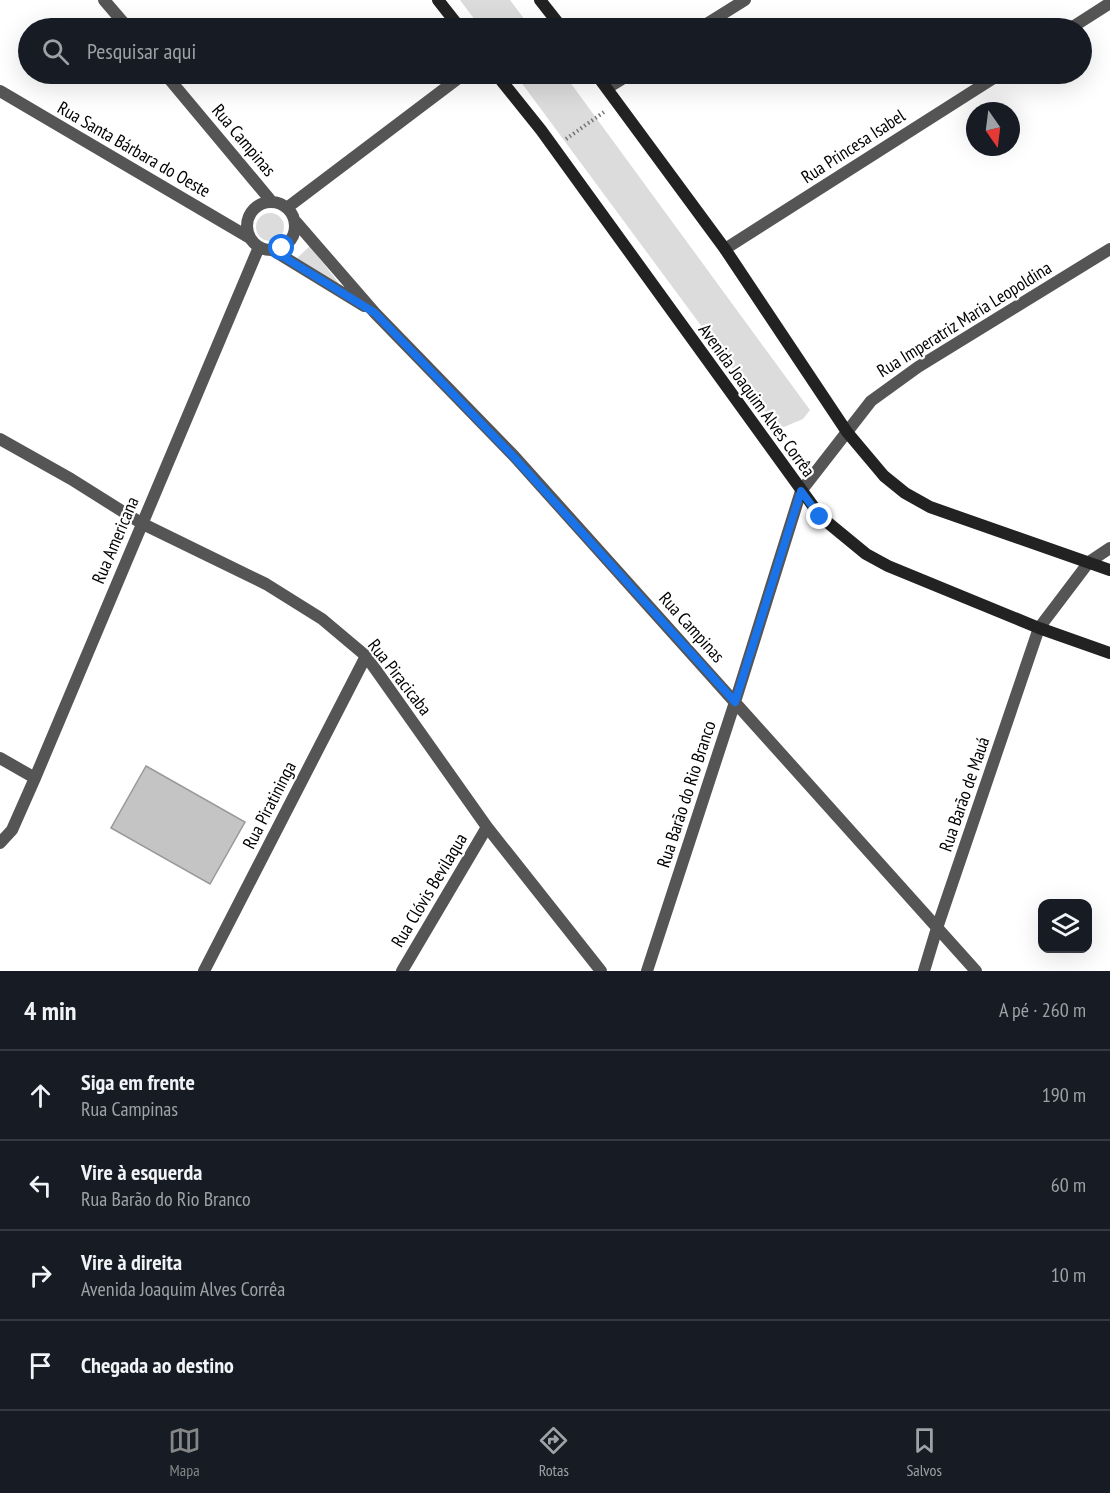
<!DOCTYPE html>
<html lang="pt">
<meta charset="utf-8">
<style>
body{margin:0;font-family:"PT Sans Narrow",sans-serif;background:#20242c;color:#f1f3f6}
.controls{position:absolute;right:18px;bottom:18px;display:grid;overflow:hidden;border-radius:12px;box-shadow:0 6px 24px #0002}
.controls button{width:54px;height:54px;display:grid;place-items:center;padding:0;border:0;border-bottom:2px solid #363941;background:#171b24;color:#f1f3f6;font:30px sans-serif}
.compass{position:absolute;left:966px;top:102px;width:54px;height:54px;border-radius:50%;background:#171b24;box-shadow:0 6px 24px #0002;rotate:166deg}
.stop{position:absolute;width:18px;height:18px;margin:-14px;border:4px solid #1a73e8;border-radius:50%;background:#fff}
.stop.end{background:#1a73e8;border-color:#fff;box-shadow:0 2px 6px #0008}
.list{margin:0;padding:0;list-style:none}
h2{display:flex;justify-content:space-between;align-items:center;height:78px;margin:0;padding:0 24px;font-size:26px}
h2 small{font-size:20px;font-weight:400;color:#9ea1a6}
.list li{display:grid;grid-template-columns:39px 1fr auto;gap:18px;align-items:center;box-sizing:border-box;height:90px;padding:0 24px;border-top:2px solid #363941}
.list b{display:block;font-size:22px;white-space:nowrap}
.list p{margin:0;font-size:20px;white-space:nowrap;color:#9ea1a6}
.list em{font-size:20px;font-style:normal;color:#9ea1a6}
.icon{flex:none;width:33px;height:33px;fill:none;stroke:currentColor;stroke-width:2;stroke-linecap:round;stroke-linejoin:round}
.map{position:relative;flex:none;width:1110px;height:971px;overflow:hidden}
.search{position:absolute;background:#171b24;box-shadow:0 6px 24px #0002;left:18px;right:18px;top:18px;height:66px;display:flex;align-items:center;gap:15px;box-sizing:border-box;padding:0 21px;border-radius:33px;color:#9ea1a6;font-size:22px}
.sheet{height:438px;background:#171b24}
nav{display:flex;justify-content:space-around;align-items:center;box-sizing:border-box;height:84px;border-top:2px solid #363941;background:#171b24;font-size:16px;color:#9ea1a6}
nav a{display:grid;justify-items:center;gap:3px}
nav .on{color:#858687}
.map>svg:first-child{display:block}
</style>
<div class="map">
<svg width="1110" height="971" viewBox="0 0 1110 971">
<rect width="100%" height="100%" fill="#fff"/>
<path fill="#dcdcdc" d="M460,0H510L531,28H481Z
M515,74H564L810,410L803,419L784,427L773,423Z
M256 227a14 14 0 1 1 28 0a14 14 0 1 1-28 0Z
M310,246L341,286L297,258Z"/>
<path fill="#c4c4c4" stroke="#999" stroke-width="1.5" d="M146,766L245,822L210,884L111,828Z"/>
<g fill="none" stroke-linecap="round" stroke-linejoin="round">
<path stroke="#777" stroke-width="4" stroke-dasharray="1.5 3" stroke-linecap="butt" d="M566,139L604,112"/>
<path stroke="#555" stroke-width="12" d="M104,0L128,28
M700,28L745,0
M1071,28L1110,3
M165,74L272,202
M607,88L630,74
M0,91L250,238
M247 226a24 24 0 1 1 48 0a24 24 0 1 1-48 0Z
M288,207L464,74
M296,222L375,313L514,456L976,971
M725,249L1000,74
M274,251L364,306
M0,439L71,479L141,523L266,584L322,619L366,656L487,827L601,971
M0,758L35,778
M0,843L12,830L35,778L259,247
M204,971L366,656
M402,971L487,827
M647,971L735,702L801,491L871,401L918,367L1110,249
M924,971L937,928L1039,628L1089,562L1110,548"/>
<path stroke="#222" stroke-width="12" d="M438,0L460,28
M540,0L562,28
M496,74L541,130L821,517L866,554L888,566L1039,628L1110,653
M596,74L725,249L847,432L884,476L905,493L930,507L1110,570"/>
</g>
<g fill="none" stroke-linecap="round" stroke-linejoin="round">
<path stroke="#1a73e8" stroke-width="8" d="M282,248L274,251L375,313L513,456L735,702L801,491L820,517"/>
</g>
<g text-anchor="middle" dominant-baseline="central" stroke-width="4.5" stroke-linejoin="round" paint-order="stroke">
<g font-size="18" fill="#000" stroke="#fff">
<text transform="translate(244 140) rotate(50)">Rua Campinas</text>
<text transform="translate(853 146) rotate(-33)">Rua Princesa Isabel</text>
<text transform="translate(134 149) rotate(30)">Rua Santa Bárbara do Oeste</text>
<text transform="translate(964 319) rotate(-32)">Rua Imperatriz Maria Leopoldina</text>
<text transform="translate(757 400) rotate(54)">Avenida Joaquim Alves Corrêa</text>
<text transform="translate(115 540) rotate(-67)">Rua Americana</text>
<text transform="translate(692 627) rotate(48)">Rua Campinas</text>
<text transform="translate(400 677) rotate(52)">Rua Piracicaba</text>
<text transform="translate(686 794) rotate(-72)">Rua Barão do Rio Branco</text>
<text transform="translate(964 794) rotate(-71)">Rua Barão de Mauá</text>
<text transform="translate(269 805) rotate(-63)">Rua Piratininga</text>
<text transform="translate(429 890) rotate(-59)">Rua Clóvis Bevilaqua</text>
</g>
</g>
</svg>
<div class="controls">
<button><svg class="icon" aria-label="layers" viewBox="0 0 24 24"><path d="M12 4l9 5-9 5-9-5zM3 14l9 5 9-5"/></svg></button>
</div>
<svg class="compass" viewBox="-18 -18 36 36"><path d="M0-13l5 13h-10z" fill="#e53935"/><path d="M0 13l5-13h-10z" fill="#9ea1a6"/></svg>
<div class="stop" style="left:282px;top:248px"></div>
<div class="stop end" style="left:820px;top:517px"></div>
<div class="search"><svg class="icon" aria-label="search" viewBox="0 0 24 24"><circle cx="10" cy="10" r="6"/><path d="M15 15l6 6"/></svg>Pesquisar aqui</div>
</div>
<section class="sheet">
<h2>4 min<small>A pé · 260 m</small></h2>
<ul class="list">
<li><svg class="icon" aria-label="ahead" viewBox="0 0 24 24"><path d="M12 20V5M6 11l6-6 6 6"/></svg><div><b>Siga em frente</b><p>Rua Campinas</p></div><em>190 m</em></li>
<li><svg class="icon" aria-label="left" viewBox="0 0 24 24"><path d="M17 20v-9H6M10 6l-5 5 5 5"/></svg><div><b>Vire à esquerda</b><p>Rua Barão do Rio Branco</p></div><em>60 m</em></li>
<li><svg class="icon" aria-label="right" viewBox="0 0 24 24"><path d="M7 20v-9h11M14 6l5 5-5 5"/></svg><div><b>Vire à direita</b><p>Avenida Joaquim Alves Corrêa</p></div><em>10 m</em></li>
<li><svg class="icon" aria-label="arrive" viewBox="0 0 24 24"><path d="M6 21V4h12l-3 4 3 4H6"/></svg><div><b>Chegada ao destino</b></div></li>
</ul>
</section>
<nav>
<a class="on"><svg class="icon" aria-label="map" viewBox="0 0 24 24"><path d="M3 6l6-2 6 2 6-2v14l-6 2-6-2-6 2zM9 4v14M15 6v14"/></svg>Mapa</a>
<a><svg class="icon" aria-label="directions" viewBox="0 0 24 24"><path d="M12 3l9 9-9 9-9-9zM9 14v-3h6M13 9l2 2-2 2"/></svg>Rotas</a>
<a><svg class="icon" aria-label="saved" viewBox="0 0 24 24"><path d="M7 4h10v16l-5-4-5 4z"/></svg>Salvos</a>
</nav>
